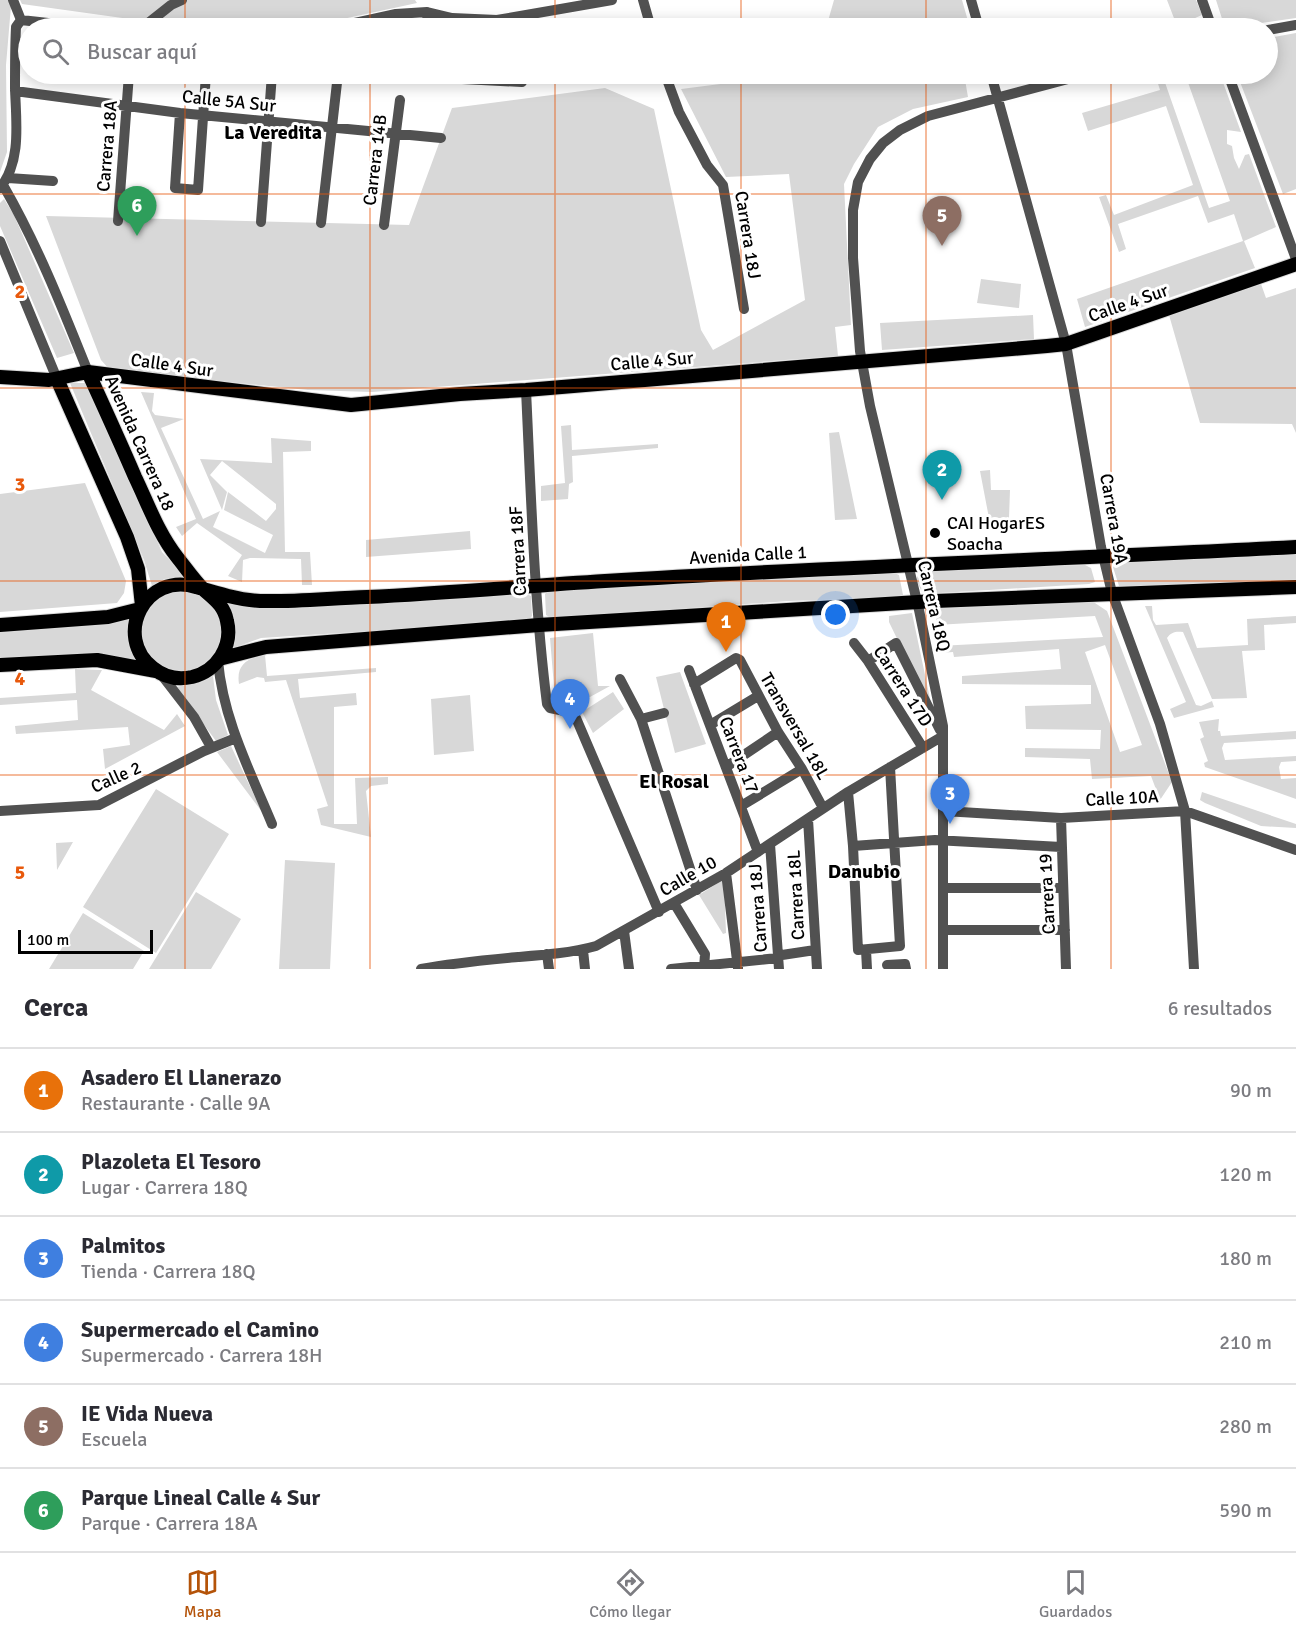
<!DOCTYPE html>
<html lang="es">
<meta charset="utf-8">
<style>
body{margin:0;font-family:Signika,sans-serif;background:#f2f2f3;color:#2b2b33}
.scale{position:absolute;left:18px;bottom:15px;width:135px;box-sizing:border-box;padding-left:6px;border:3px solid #000;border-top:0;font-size:16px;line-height:21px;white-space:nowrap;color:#000;-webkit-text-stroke:4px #fff;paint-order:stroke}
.you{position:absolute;left:836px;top:615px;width:21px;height:21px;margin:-15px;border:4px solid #fff;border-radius:50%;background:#1a73e8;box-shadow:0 0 0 9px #1a73e833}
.badge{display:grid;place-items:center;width:39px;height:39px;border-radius:50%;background:#b45309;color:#fff;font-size:20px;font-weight:700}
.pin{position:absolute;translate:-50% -50px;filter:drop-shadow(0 2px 3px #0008)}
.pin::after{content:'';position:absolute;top:32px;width:21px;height:18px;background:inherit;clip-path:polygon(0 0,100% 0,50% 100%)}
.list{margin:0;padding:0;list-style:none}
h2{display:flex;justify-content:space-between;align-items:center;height:78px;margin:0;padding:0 24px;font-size:26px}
h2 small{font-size:20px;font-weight:400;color:#7c7c81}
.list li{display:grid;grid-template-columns:39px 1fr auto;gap:18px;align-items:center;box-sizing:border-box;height:84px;padding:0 24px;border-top:2px solid #e1e1e2}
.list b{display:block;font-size:22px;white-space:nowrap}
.list p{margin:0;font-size:20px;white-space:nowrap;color:#7c7c81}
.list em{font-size:20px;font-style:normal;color:#7c7c81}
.icon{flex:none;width:33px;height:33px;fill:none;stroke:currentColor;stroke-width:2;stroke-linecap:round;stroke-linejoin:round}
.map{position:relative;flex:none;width:1296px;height:969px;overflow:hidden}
.search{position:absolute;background:#fff;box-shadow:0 3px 15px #0003;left:18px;right:18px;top:18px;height:66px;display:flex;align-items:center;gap:15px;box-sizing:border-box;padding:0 21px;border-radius:33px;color:#7c7c81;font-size:22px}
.sheet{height:582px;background:#fff}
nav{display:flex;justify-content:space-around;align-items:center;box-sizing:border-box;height:84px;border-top:2px solid #e1e1e2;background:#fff;font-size:16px;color:#7c7c81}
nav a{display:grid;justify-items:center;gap:3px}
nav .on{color:#b45309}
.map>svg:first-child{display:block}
</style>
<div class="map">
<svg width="1296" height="969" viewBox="0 0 1296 969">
<rect width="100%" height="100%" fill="#fff"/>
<path fill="#d8d8d8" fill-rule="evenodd" d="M0,0H8L11,6L6,65L7,152L0,172Z
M20,0H415L417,3L301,28H194L22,4Z
M834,0H962L970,28H826Z
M1167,0H1196L1202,15L1177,26Z
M1216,0H1296V18L1225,28Z
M1296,33V189L1283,194L1237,74H1268V38Z
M799,74H964L968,97L913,109L878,127L854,164L844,184L851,325L835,327L838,356L372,392L308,390L110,370L101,360L46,216L409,225L452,108L605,88L654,109L701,330L713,350L805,300L789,174L726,177L681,89Z
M1155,74H1162L1209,208L1230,201L1185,74H1220L1241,132L1227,130V144L1232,146L1234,158L1239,169L1245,155L1249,154L1276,227L1244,241L1255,268L1085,327L1077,299L1243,241L1234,214L1208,223L1198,196L1118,224L1126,249L1119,252L1099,197L1106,195L1114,215L1193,185L1166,106L1088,131L1082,113L1160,90Z
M4,199L14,215L74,353L57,358L0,226V203Z
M981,279L1021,284L1019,308L977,303Z
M1261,284L1266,298L1296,288V433L1292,424L1200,423L1169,315Z
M1033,315L1034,339L882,350L880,323Z
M70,383H86L162,552L186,577L164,579L153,589L144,560Z
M141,392L154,393L152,411L155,415L184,419L161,428L203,519L220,511L213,527L265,553L273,535L224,510L228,492L266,521L276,509V504L222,461L210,475L227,492L222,510L200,459L272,463L271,438L311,441V451L283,452L285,552H310L312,585H302L301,559L250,558L243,560L242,582L228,576L242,555L197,523L182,536L176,527L196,519Z
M571,425L572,450L658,444V448L572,456L573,482L569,484L568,499L541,501V486L565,483L561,426Z
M839,432L857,519L835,520L829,433Z
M990,470L991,490H1010L1009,518H989L980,471Z
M85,483L126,581L124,593L117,603L0,612V494Z
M470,531L471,549L366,557V540Z
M1296,552V581L1125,587L1119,586L1113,567L1119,561Z
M1085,565L1091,568L1095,582L1089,584L923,594L916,580L920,571Z
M892,572L899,575L903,595L895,598L789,601L551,618L546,615L545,594L550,589Z
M141 631a41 41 0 1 1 82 0a41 41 0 1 1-82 0Z
M525,593L531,596L532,616L528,621L261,638L231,649L222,599Z
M1092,601L1107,611L1172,782L1160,800L1151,776L1092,779L1090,759L1025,757V748L1100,749L1101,730L1026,729L1025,706L1091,704V685L962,684V676L1061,669L1059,649L954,657L953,652L940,653L939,646L1103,637L1095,616L936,625L937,608ZM1105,645L1142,745L1120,752L1085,652Z
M1145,606H1152L1153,620L1156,625L1188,623L1197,648L1248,645L1247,619L1296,616V623L1264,625L1265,650L1242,651L1247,698L1212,699L1183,632C1176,631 1171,632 1167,638L1196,705L1201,706L1212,701L1214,707L1174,718L1170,709L1186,702Z
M132,613C130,632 128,646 138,663L0,661V629Z
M912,613L933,713L889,622V616Z
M593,633L598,686H610L579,703L574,700L555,699L550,638Z
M265,655L267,676L376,668V672L298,679L300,698L356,693L357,705L334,707V824H357L355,778L388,777V784L371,786L366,791L371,837L321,825L317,809L328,806L286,680L265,682L264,678L257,677L239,684C236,665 247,658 265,655Z
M75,669L102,670L91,690L164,730L177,714L185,726L105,769L103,749L130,745L128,727L16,734L15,726L78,720L77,700L0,705V698L76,693Z
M680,672L706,744L675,753L656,677Z
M213,676L216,700L228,735L216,741L176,687L202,682Z
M613,692L624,709L593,733L582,712Z
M470,695L474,751L434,755L431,699Z
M1219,719L1218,731H1220L1221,736L1296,731V739L1224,743L1222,748L1225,760L1296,756V761L1281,762L1279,767L1281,779L1296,778V799L1205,767L1204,763L1208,761L1200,739L1204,737L1199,722Z
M231,746L262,812L217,752Z
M966,784L967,803L948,804V785Z
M156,789L229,834L156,953L83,907Z
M1202,792L1296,824V828L1261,826L1205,803L1200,800Z
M73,842L57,870L56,843Z
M285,860L335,863L330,969H279Z
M724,879L726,933L723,934L699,895Z
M196,892L241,919L211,969H149Z
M83,913L144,951L133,969H49Z"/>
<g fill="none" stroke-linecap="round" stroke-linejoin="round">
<g stroke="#dbdbdb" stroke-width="16">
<path id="major" d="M88,372C104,407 120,442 135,477C148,504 158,533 177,557C185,567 194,580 203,589C214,599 224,605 227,621C233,646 217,671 192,677C178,680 164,677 153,668C112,636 146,571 196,587C216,593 239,600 260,601C295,602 332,598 367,597C447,593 526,586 605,581C835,567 1066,559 1296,547
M0,377L49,380L88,372L351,405L460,394L526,390L1047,346L1066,344L1296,264
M57,379L127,537L138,569L142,606
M0,625L108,617L140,609
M219,659L266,647L539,625L935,601L1296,587
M0,665L97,660L156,671"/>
</g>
<path stroke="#515151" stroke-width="10" d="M13,0L21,20
M643,0L651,28
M971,0L979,28
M1202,0L1212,28
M427,12L428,28
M21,20L93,28
M142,28L171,5L182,0
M332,28L396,14L427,12L452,18L497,20L612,0
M632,28L650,24
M1268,30L1296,25
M455,74L462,79L522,82
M665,74L679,112L707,165L723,185L744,309
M991,74L1066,344L1101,547L1112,593L1160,724L1185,811L1194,969
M1228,74L1296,259
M15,91L180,113L441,138
M180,113L175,188L198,190L206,74
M8,178L53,181
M3,185C38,246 62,307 88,372
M0,188C22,161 16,121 15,88C15,68 15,48 16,27L21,20
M118,221L129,74
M261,222L272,74
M321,223L338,74
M384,225L400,100
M0,241L57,379
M526,390C531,495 534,600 547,704L550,708L565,711L576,718L659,912
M854,643L868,661L923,748
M218,661C223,719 250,771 272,824
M868,661L896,643L940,730
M689,670L758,852
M160,673L194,717L211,747
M620,679L641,719L697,890
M694,684L736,658L740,660L778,732L802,769L823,808
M641,719L664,713
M710,725L758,696
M726,767L778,732
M848,792L853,846L858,950L900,946L890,767
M741,806L802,769
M0,811L99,805L204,751L236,738
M944,811L1061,818L1185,811L1296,850
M1061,818L1066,969
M808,819L817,969
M770,844L779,969
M853,846L935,840L1061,847
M726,873L738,968
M943,888H1063
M674,903L705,954L704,969
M943,930H1065
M624,931L629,969
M583,950L585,969
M866,950L867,969
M547,954L549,969
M887,965L905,964L906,969
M421,969C453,963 486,960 518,957C544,955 571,953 596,946L726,873L848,792L943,736
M671,969L778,958L782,955L815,950
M943,969V726L919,610L870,406L860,351L853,258V210L858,182L870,159L883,143L900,130L928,116L1087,74"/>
<use href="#major" stroke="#000" stroke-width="14"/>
</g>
<path fill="none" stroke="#e8590c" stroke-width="1.5" stroke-opacity="0.55" d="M185,0V28M370,0V28M555,0V28M741,0V28M926,0V28M1111,0V28M185,74V969M370,74V969M555,74V969M741,74V969M926,74V969M1111,74V969M0,194H1296M0,388H1296M0,581H1296M0,775H1296"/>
<circle fill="#000" stroke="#fff" stroke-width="2" cx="935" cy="533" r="6"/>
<g text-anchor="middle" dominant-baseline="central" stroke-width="6" stroke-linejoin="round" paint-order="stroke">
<g font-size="18" fill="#000" stroke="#fff">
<text transform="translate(229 101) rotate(6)">Calle 5A Sur</text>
<text transform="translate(107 146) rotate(-85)">Carrera 18A</text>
<text transform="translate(375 160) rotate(-83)">Carrera 14B</text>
<text transform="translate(748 235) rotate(81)">Carrera 18J</text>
<text transform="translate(1128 303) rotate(-19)">Calle 4 Sur</text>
<text transform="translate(652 361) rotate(-5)">Calle 4 Sur</text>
<text transform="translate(172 365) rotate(8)">Calle 4 Sur</text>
<text transform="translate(140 443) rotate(66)">Avenida Carrera 18</text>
<text transform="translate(1114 519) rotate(80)">Carrera 19A</text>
<text transform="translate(518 551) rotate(-93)">Carrera 18F</text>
<text transform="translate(748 555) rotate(-3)">Avenida Calle 1</text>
<text transform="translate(934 606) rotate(77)">Carrera 18Q</text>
<text transform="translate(903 686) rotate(57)">Carrera 17D</text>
<text transform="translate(795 726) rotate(60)">Transversal 18L</text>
<text transform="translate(739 755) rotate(69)">Carrera 17</text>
<text transform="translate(116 777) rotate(-24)">Calle 2</text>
<text transform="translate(1122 798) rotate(-3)">Calle 10A</text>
<text transform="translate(688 876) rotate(-30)">Calle 10</text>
<text transform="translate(1047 894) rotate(-93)">Carrera 19</text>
<text transform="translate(796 895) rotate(-93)">Carrera 18L</text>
<text transform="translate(758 908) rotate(-94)">Carrera 18J</text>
</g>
<g font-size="18" fill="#000" stroke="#fff" text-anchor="start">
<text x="947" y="523">CAI HogarES<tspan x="947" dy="21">Soacha</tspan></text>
</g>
<g font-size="20" font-weight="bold" fill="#000" stroke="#fff">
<text x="273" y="132">La Veredita</text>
<text x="674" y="781">El Rosal</text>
<text x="864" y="871">Danubio</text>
</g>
</g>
<g font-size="20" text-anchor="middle" font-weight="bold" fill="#e8590c" stroke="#fff" stroke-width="6" stroke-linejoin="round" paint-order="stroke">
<text x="20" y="298">2</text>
<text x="20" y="491">3</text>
<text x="20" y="685">4</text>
<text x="20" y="879">5</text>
</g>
</svg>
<div class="scale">100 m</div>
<div class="you"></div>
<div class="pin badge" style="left:726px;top:652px;background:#e8710a">1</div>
<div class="pin badge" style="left:942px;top:500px;background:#0f9aa8">2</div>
<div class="pin badge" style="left:950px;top:824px;background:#3f7fe0">3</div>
<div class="pin badge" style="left:570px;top:729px;background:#3f7fe0">4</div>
<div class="pin badge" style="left:942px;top:246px;background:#8d6e63">5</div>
<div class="pin badge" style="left:137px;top:236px;background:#2e9e5b">6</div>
<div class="search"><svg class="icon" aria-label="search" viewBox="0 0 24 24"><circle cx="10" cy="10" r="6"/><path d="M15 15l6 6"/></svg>Buscar aquí</div>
</div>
<section class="sheet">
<h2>Cerca<small>6 resultados</small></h2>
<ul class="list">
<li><span class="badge" style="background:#e8710a">1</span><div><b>Asadero El Llanerazo</b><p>Restaurante · Calle 9A</p></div><em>90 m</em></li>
<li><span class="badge" style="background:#0f9aa8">2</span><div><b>Plazoleta El Tesoro</b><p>Lugar · Carrera 18Q</p></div><em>120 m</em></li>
<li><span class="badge" style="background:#3f7fe0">3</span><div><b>Palmitos</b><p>Tienda · Carrera 18Q</p></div><em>180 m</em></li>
<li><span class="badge" style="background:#3f7fe0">4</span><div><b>Supermercado el Camino</b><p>Supermercado · Carrera 18H</p></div><em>210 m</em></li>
<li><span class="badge" style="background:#8d6e63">5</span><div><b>IE Vida Nueva</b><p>Escuela</p></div><em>280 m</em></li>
<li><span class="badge" style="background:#2e9e5b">6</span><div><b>Parque Lineal Calle 4 Sur</b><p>Parque · Carrera 18A</p></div><em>590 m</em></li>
</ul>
</section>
<nav>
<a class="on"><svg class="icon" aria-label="map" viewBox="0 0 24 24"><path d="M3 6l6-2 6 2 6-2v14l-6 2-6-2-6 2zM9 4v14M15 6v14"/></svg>Mapa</a>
<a><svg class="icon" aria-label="directions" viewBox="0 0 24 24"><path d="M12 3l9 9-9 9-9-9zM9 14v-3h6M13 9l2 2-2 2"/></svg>Cómo llegar</a>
<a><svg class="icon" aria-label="saved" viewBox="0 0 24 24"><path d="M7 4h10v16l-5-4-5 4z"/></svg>Guardados</a>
</nav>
